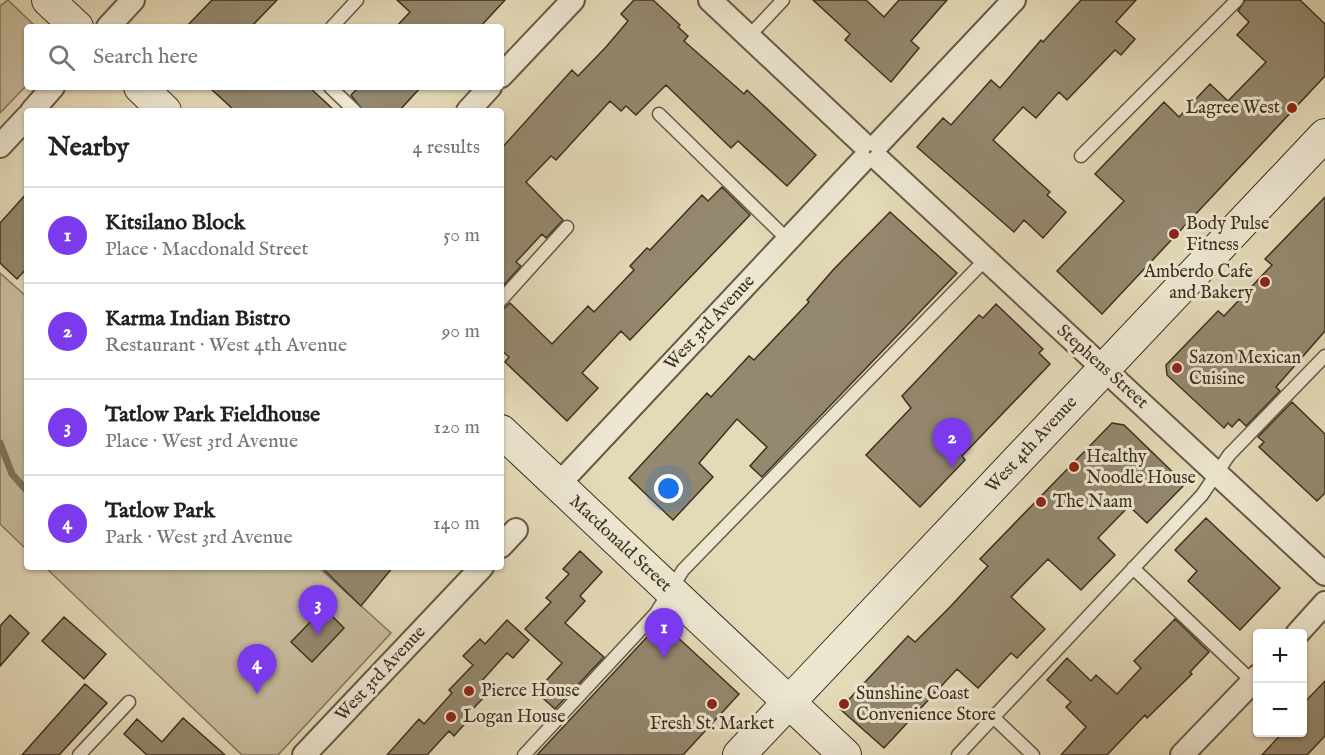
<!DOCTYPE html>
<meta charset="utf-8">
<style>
body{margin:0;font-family:"IM FELL English",serif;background:#f2f2f2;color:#222}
.controls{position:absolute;right:18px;bottom:18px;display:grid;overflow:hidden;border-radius:6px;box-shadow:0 2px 4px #0004}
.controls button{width:54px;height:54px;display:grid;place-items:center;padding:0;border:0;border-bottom:2px solid #e0e0e0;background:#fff;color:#222;font:30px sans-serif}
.you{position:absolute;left:669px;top:489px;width:21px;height:21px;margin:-15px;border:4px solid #fff;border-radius:50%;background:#1a73e8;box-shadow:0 0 0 9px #1a73e833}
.badge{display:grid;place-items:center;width:39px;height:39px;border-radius:50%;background:#7c3aed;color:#fff;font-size:20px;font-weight:700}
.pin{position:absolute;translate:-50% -50px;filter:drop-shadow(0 2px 3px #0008)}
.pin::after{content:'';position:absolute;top:32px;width:21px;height:18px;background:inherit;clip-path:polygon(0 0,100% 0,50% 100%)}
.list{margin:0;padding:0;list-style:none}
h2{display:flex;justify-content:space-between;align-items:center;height:78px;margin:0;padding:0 24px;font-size:26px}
h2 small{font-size:20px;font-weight:400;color:#767676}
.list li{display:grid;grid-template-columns:39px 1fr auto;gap:18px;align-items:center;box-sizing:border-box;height:96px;padding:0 24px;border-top:2px solid #e0e0e0}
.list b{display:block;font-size:22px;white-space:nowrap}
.list p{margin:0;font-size:20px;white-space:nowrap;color:#767676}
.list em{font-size:20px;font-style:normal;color:#767676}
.icon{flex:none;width:33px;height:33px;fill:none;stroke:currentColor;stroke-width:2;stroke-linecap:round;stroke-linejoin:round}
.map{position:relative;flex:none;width:1325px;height:755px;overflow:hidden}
.search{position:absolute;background:#fff;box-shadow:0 2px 4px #0004;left:24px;top:24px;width:480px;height:66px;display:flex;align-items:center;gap:15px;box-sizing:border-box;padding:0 21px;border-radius:6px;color:#767676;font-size:22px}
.panel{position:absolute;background:#fff;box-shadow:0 2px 4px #0004;left:24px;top:108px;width:480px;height:462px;border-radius:6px}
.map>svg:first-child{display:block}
</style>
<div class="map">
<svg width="1325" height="755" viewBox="0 0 1325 755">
<rect width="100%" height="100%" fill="#e4dab8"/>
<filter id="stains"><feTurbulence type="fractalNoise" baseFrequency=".00333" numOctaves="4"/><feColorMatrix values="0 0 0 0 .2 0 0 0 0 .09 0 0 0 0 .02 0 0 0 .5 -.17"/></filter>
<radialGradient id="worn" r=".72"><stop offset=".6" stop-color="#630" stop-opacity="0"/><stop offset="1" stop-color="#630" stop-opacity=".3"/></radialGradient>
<path fill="#c8bd9e" stroke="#82765f" stroke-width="1.5" d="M8,0L36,27H27V85L0,113V6Z
M0,273L27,297V550L0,524Z
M45,567H318L391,633L278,755H242Z"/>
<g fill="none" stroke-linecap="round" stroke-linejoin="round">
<path stroke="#7f735c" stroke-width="7" d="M0,443L12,474L27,491"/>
</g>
<path fill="#94886f" stroke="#3d3020" stroke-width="1.5" d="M212,0H277L251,27H186Z
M397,0H505L480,27H396L410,12Z
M634,0H653L680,25L678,27L688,36L684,41L744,94L747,90L816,155L787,186L738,141L731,148L666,85L636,115L626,106L621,111L610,101L556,160L551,156L526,182L563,220L546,238L542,234L516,262L521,266L501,288V149L572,70L578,76L606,47L628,21L621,14Z
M813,0H866L884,17L899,0H947L911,41L919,48L891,82L845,40L850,34Z
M1081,0H1136L1116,22L1135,39L1121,55L1115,50L1067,100L1059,92L1036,118L1023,107L993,140L1050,192L1047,195L1066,212L1043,238L1024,220L1014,232L917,147L943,118L951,125L991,80L1000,88L1041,40L1043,42Z
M1245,0H1300L1325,24V76L1102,314L1057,271L1124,201L1095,174L1164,102L1179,117L1210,84L1228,101L1266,62L1237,35L1249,22L1238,11Z
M209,87H309L335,111H235Z
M359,87H421L399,111H363L351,95Z
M722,187L750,215L630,340L621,331L582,373L598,388L567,421L505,362L509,357L501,350V311L510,303L552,344L588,306L594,312L634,270L630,266L647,248L650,250L702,195L708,201Z
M27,193V268L17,279L0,263V223Z
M1325,197V331L1276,387L1280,391L1246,426L1239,419L1232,427L1228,423L1224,428L1167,375L1166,365L1218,311L1224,316L1272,265L1265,259Z
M890,212L957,273L762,477L750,466L767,447L737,419L699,463L713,477L673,520L629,478L707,393L711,397L749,356L754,360L809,302L807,300L833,270Z
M996,304L1043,349L1039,353L1050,364L962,456L965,460L920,507L866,455L911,408L902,396L979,315L983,318Z
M1292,402L1325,434V493L1317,501L1259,447L1264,442L1258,437Z
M1112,423L1124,425L1185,484L1147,523L1129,506L1098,538L1115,555L1081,590L1048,559L1011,597L1045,629L1017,658L1011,653L978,688L957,669L884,748L840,709L908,636L915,642L950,607L988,566L980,559Z
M1206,518L1280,588L1240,630L1188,581L1197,571L1175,550Z
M580,551L602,572L580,596L585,601L565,623L604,657L555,709L536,692L562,663L525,629L551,602L546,598L569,574L563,569Z
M321,567H393L361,606Z
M10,615L29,633L0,666V626Z
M317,615L324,622L331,615L344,628L312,662L291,642Z
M64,617L106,654L84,679L42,641Z
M1175,619L1209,652L1190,672L1192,674L1147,718L1145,715L1107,755H1061L1086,727L1066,707L1071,702L1047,680L1067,658L1091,681L1096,675L1117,694L1141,668L1134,661Z
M507,620L529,640L513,658L507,653L479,684L488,693L467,715L470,718L454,736L449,731L427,755H387L419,719L424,724L452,693L449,690L473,665L463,656L480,639L485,644Z
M661,622L739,694L683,755H537Z
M1325,681V736L1307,755H1262L1283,732H1302V705Z
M85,684L107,703L59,755H22Z
M183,718L225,755H147L124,734L137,719L162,742Z"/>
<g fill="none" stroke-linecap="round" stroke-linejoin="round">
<g stroke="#675a46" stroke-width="15">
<path id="lane" d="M332,27L357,0
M749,36L783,0
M330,87L355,111
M659,114L788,240
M1081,156L1237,0
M501,300L567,227
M1133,568L1253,682
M993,717L1033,755
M79,755L129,702
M524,755L656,613L683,570L985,260
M958,755L1202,495L1229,455L1325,356"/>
</g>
<g stroke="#675a46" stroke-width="26">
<path id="street" d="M710,0L862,143
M108,27L133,0
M501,76L573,0
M32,111L53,87
M468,111L490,87
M879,143L1014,0
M0,146L27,117
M879,160L1325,574
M558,485L862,161
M501,546L516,530
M1297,634L1325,603
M304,755L482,567
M1182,755L1258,676"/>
</g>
<g stroke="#3d3020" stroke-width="34">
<path id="secondary" d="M48,0L77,27
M140,87L165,111
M501,431L845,755
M739,755L1325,135"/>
</g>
<use href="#lane" stroke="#ede7d1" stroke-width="12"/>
<use href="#street" stroke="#ede7d1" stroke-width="22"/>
<use href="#secondary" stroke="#ede7d1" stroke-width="32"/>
</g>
<g fill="#8f2418" stroke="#ede7d1" stroke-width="2">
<circle cx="1292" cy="108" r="6"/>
<circle cx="1174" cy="234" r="6"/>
<circle cx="1265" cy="282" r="6"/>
<circle cx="1177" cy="368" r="6"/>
<circle cx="1074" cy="467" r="6"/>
<circle cx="1041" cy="502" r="6"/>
<circle cx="469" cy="691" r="6"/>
<circle cx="712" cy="704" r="6"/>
<circle cx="844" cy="704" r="6"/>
<circle cx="451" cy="717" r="6"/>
</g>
<g text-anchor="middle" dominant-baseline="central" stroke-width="6" stroke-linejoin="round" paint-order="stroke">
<g font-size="18" fill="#3d3020" stroke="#ede7d1" text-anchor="start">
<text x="1280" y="108" text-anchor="end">Lagree West</text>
<text x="1186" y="224">Body Pulse<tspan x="1186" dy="21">Fitness</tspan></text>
<text x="1253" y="272" text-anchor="end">Amberdo Cafe<tspan x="1253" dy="21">and Bakery</tspan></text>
<text x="1189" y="358">Sazon Mexican<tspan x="1189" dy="21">Cuisine</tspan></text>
<text x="1086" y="457">Healthy<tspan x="1086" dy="21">Noodle House</tspan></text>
<text x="1053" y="502">The Naam</text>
<text x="481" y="691">Pierce House</text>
<text x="856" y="694">Sunshine Coast<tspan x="856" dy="21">Convenience Store</tspan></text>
<text x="463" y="717">Logan House</text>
<text x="712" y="724" text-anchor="middle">Fresh St. Market</text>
</g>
<g font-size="18" fill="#3d3020" stroke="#ede7d1">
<text transform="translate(710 323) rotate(-47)">West 3rd Avenue</text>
<text transform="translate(1102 367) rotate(42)">Stephens Street</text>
<text transform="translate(1032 445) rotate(-47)">West 4th Avenue</text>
<text transform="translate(620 544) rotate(43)">Macdonald Street</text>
<text transform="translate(381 674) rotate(-47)">West 3rd Avenue</text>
</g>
</g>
<rect width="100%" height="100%" filter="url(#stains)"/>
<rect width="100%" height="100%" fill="url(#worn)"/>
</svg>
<div class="controls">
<button>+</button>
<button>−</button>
</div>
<div class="you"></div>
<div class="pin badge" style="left:664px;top:658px">1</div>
<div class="pin badge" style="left:952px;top:468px">2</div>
<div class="pin badge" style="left:318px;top:635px">3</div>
<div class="pin badge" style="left:257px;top:694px">4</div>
<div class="search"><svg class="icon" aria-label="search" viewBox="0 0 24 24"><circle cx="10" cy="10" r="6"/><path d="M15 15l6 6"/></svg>Search here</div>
<section class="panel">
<h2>Nearby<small>4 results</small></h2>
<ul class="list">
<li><span class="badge">1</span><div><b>Kitsilano Block</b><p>Place · Macdonald Street</p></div><em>50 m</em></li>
<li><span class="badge">2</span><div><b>Karma Indian Bistro</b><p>Restaurant · West 4th Avenue</p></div><em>90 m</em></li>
<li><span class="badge">3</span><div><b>Tatlow Park Fieldhouse</b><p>Place · West 3rd Avenue</p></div><em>120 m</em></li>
<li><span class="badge">4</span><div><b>Tatlow Park</b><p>Park · West 3rd Avenue</p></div><em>140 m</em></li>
</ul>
</section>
</div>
